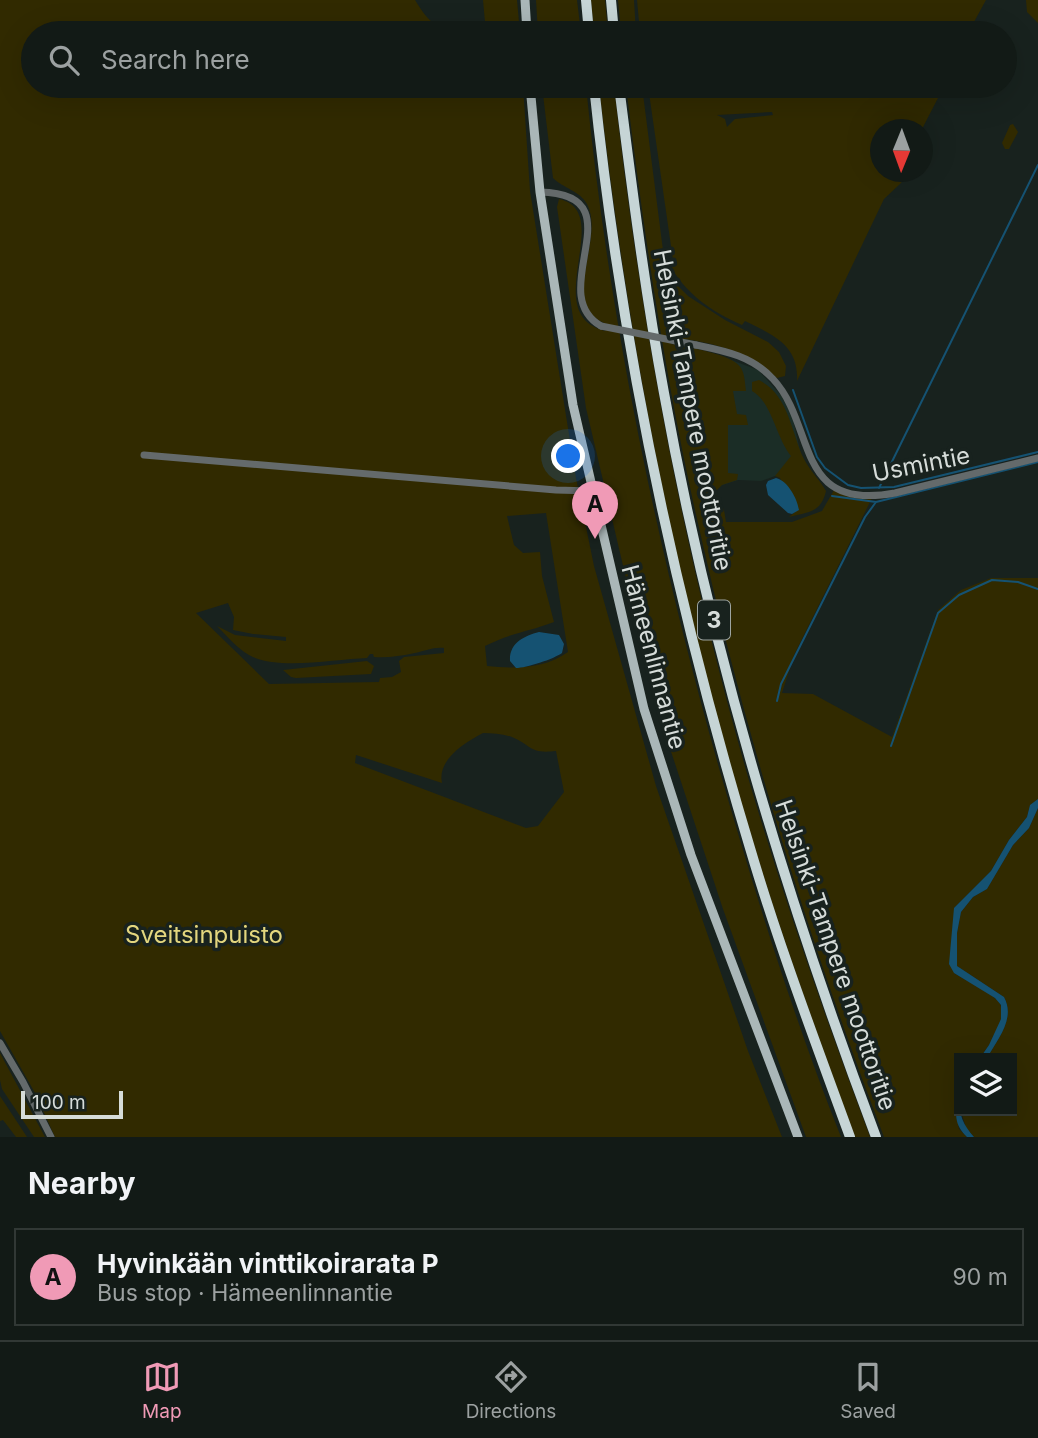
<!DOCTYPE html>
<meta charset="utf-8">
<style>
body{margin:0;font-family:Inter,sans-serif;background:#1f2723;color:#f1f3f6}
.controls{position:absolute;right:21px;bottom:21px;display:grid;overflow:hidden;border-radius:0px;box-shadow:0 7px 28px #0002}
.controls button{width:63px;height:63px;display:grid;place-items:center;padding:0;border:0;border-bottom:2px solid #313835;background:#121a16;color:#f1f3f6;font:35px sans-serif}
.compass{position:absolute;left:870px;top:119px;width:63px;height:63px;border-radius:50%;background:#121a16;box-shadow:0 7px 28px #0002;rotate:181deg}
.scale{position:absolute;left:21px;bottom:18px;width:102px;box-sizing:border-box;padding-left:7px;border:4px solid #d6dcd9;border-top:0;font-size:19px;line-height:24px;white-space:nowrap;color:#d6dcd9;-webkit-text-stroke:5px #18221e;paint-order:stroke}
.you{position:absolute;left:569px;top:457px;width:24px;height:24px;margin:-18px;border:5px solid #fff;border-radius:50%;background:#1a73e8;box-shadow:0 0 0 10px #1a73e833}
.badge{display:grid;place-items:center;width:46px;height:46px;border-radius:50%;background:#f09ab6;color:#111;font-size:23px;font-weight:700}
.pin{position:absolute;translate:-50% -58px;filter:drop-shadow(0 2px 4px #0008)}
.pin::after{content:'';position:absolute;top:37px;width:24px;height:21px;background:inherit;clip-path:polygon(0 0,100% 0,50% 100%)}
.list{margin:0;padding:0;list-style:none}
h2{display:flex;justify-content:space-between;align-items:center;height:91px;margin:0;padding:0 28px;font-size:30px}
h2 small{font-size:23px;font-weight:400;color:#9ca1a1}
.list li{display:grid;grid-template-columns:46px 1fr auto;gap:21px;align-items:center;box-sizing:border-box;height:98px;margin:0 14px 14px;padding:0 14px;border:2px solid #313835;border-radius:0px}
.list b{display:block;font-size:26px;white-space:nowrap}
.list p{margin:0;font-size:23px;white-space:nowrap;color:#9ca1a1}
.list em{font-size:23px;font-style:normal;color:#9ca1a1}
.icon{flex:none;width:38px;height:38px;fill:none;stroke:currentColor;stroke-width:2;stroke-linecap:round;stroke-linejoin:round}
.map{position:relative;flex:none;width:1038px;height:1137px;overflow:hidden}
.search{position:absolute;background:#121a16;box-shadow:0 7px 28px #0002;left:21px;right:21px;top:21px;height:77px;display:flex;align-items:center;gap:18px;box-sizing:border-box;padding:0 24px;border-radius:38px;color:#9ca1a1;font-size:26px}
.sheet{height:203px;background:#121a16}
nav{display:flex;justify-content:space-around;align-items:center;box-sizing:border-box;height:98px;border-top:2px solid #313835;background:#121a16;font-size:19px;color:#9ca1a1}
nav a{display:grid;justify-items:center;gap:4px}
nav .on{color:#f09ab6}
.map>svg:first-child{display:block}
</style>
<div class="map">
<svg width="1038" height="1137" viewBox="0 0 1038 1137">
<rect width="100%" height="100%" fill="#18221e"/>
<path fill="#1b2d26" d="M726,358L758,370L781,395L792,415L806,477L775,476L761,481L738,480L722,485Z"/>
<path fill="#312a00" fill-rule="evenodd" d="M0,0H415C431,26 434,25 463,33H33V86H523L530,191L576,478L594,566L656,786L748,1051L782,1137H55L35,1093L0,1031ZM546,513L568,652C544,669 515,669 487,666L485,646C510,633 528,632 554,622L542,576L540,552L523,553L514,545L507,516ZM228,603L234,617L233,630L253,634L286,637V641L235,635L217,626C227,636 237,648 249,655C276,671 336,659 367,658L370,654H373L374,657C387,658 401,656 415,653C426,651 432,647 444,648V653L404,657L399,661L401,672L392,677L380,678L379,682L269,684L196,613ZM483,733C492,733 503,734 512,737C533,746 529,754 556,751L564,792L538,826L526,828L355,763L356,755L442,783C437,760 464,743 483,733Z
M483,0H517L520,33H486Z
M536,0H577L581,33H538Z
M591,0H605L608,33H594Z
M618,0H634L636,33H621Z
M637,0H986L968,33H640Z
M1026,0H1038V23L1027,12Z
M542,86H586C609,319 657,550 721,775C756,897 794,1019 841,1137H806L723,909L656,706L586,408L557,207L559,199C617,212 537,314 605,331L607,324C557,306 606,240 587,204C580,191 563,188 553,178Z
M599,86H614C640,323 685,562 752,791C787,908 827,1023 870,1137H855C813,1024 773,912 739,796C671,565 626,325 599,86Z
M626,86H642L665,266L671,279L688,296L725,320L768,342L779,352L786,366L785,376L777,378C746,350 711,342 670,337L671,344C687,347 733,354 741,368C745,375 745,384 746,391H733L737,414L746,415L748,425H728V473L738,474L737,480L722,485L715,492L724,510L726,522H792L822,511L834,490L856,497L872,498L794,655L782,693L813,694L892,737L938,610L961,590L991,578H1038V799L1030,805L1027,817L1009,840L991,871L954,908V973C966,981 987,990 996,999C1013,1014 989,1045 980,1058H959V1099L956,1110L959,1129L967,1137H884C809,940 746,738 700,532C666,385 644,235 626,86Z
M648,86H955L938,98L922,129L880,130V172H908L901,183L884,199L797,381C799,345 773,335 745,321L742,325C712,312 684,293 669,263L673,260ZM772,112L773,115L735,119L727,127L725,119L717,115Z
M1013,124L1018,132L1009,149H1005L1002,143L1010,125Z
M759,380C789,395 791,432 804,459C810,471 820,480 826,491C821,513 808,512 789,517L795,512L780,478L775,476L791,456C776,438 772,402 752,391V382Z
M367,661L374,666L371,674L296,678L291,677L283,670Z
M1038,808V1137H974L966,1128L961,1111H1012V1058H987C997,1040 1016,1019 1004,997L957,966V933L961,912L973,897L987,889L1013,845L1029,828Z
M0,1053L45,1137H34L2,1089L0,1080Z
M0,1096L27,1137H16L3,1120L0,1121Z"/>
<path fill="#155272" d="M776,478C788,481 797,498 799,510L792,514L788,513L768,495L766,485L768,481Z
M539,632L559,635L564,644L562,653C554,659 526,668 516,668L510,661C509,643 524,636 539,632Z
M1038,799V808L1029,828L1013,845L987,889L973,897L961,912L957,933V966L1004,997C1016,1019 997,1040 987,1058H980L989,1045L1001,1019V1005L995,998L954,973L949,964L954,908L991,871L1009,840L1027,817L1030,805Z
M959,1099C959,1114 963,1125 974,1137H967C955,1125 954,1115 959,1099Z"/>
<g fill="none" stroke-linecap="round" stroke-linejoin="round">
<path stroke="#155272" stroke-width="2" d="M793,390L817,457L825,468L848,485L861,488L894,487L1038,452
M879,488L1038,165
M832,496L876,502L1038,462
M777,701L781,684L865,517L876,502
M891,746L938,613L959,595L992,580L1018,582L1038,589"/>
<path stroke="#646a6b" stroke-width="7" d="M540,192C640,194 542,292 601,326
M696,345C725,351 752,356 773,379C817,426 793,512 895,493L1038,458
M144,455L556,490L592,491
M0,1043L23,1082L51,1137"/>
<path stroke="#aab7b8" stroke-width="9" d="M525,0L527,33
M530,86L540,192L573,405L644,709L691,855L798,1137"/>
<path stroke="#c6d5d6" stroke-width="10" d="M586,0L589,33
M611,0L614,33
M594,86C621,344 675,600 750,848C779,946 815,1041 850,1137
M619,86C632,189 645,291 664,393C710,647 785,896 876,1137"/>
<path stroke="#646a6b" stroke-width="7" d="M601,326L696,345"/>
</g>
<g text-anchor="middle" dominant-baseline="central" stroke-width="7" stroke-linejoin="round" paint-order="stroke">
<rect fill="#18221e" stroke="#9da4a1" stroke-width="2" x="698" y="600.5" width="32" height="39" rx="5"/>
<g font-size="23" font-weight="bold" fill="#d6dcd9">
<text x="714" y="620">3</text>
</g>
<g font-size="24" fill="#d6dcd9" stroke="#18221e">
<text transform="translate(693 410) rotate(79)">Helsinki-Tampere moottoritie</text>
<text transform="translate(921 464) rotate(-11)">Usmintie</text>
<text transform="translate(654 657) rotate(75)">Hämeenlinnantie</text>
<text transform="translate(836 955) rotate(71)">Helsinki-Tampere moottoritie</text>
</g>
<g font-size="24" fill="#e3d67e" stroke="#18221e">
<text x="204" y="934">Sveitsinpuisto</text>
</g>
</g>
</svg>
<div class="controls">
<button><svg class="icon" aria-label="layers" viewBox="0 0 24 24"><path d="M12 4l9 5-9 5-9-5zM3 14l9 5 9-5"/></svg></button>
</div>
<svg class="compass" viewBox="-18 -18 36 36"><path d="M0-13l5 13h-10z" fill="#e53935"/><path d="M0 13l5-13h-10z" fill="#9ca1a1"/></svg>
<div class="scale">100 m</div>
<div class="you"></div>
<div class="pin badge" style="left:595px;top:539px">A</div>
<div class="search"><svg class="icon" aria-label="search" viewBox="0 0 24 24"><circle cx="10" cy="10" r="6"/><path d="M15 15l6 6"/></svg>Search here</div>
</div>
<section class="sheet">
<h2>Nearby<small></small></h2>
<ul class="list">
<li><span class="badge">A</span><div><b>Hyvinkään vinttikoirarata P</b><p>Bus stop · Hämeenlinnantie</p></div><em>90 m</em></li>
</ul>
</section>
<nav>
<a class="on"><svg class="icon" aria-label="map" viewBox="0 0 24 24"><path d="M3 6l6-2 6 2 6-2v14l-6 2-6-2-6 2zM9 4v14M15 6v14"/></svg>Map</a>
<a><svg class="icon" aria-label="directions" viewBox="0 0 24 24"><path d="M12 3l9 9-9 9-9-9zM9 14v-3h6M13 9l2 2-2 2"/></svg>Directions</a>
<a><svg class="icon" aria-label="saved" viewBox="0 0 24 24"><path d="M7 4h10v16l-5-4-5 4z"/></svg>Saved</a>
</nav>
